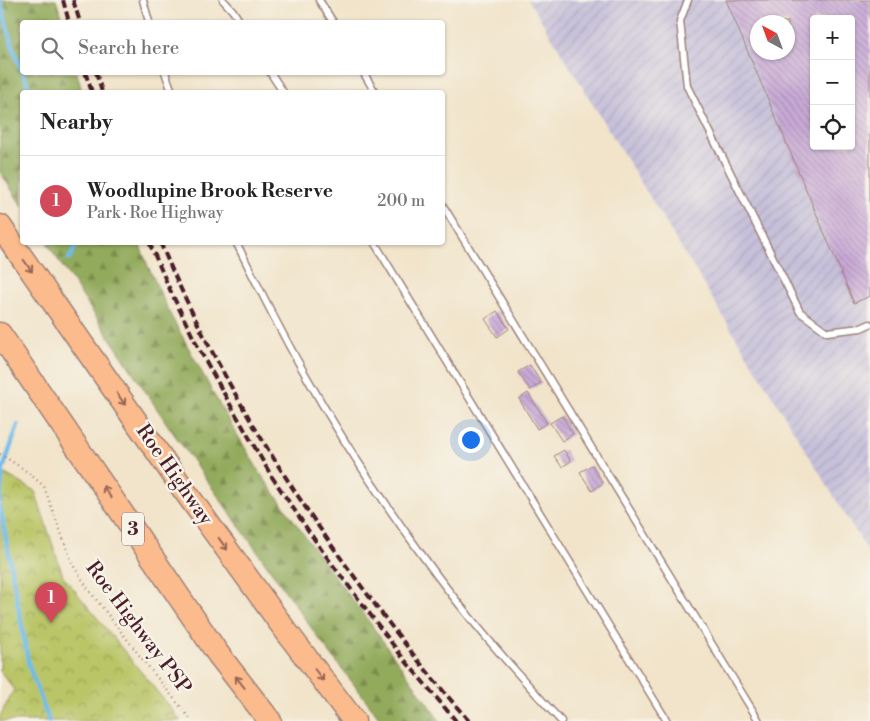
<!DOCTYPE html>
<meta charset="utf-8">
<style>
body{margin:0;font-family:"Libre Bodoni",serif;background:#f6f6f6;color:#222}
.controls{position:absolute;right:15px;top:15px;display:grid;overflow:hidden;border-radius:5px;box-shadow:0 1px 4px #0004}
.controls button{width:45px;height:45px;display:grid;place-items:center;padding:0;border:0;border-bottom:1px solid #e0e0e0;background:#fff;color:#222;font:25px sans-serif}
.compass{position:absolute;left:750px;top:15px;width:45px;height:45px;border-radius:50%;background:#fff;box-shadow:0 1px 4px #0004;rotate:319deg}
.you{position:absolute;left:470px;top:439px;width:18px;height:18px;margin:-12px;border:4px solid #fff;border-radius:50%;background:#1a73e8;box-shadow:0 0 0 8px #1a73e833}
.badge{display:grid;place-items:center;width:32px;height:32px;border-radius:50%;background:#d1495b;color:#fff;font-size:16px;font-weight:700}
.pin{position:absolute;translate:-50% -41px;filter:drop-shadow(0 1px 2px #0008)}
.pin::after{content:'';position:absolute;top:26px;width:18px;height:15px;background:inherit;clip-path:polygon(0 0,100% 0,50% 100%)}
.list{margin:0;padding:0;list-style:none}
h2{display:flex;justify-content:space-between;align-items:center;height:65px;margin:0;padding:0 20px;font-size:21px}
h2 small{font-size:16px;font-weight:400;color:#767676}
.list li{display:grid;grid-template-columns:32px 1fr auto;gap:15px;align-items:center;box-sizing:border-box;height:90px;padding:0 20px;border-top:1px solid #e0e0e0}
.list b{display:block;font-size:19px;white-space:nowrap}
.list p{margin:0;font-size:16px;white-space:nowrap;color:#767676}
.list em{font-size:16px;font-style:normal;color:#767676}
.icon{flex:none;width:28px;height:28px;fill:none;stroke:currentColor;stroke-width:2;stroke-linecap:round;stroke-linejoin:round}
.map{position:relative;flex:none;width:870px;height:721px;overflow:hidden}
.search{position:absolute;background:#fff;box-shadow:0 1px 4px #0004;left:20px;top:20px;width:425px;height:55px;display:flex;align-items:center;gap:12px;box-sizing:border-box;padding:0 18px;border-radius:5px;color:#767676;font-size:19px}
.panel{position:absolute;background:#fff;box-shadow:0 1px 4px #0004;left:20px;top:90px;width:425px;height:155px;border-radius:5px}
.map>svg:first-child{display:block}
</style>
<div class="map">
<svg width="870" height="721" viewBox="0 0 870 721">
<defs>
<pattern id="industrial-furrows" width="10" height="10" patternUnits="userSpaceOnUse" patternTransform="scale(1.25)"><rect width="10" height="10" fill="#c6c0da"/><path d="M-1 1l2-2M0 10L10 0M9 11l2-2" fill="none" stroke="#aca5bb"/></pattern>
<pattern id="forest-firs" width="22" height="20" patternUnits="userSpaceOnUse" patternTransform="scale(1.25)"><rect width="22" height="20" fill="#92aa5b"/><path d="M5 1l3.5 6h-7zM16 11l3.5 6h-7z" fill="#798a4b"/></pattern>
<pattern id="park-crowns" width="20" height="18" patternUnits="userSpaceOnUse" patternTransform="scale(1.25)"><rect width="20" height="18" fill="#b9c566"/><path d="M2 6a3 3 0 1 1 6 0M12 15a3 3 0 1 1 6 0" fill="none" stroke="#989f54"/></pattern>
<pattern id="building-back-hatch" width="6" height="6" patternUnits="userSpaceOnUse" patternTransform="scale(1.25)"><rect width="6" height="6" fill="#c9aad7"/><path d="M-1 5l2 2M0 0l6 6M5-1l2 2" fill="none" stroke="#a58aaf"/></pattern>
</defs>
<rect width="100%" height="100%" fill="#f7f3e8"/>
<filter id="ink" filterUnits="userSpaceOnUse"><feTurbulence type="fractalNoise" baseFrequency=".02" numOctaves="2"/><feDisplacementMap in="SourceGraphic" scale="10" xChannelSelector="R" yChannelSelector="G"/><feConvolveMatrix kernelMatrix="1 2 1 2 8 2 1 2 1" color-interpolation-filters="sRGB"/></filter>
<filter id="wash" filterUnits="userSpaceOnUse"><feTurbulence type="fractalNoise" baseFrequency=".0096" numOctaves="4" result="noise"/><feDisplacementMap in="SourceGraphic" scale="20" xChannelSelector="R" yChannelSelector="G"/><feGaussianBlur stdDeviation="1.12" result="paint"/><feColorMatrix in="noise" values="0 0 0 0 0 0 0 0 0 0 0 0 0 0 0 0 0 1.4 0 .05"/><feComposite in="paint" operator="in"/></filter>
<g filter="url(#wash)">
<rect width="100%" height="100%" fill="#f1e4ca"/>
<path fill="url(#industrial-furrows)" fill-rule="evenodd" d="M528,0H870V555L538,15ZM814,19H851V146H814ZM758,22H788V52H758Z"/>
<path fill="url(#forest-firs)" stroke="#6e6443" d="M0,0H56L63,22H22V72L77,73L82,92H22V206L0,172Z
M47,243H139L147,264L171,316L222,409L260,473L317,553L370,623L440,721H382L322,643L169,427Z"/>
<path fill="url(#park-crowns)" stroke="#827248" d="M0,471L35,491L63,576L181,721H0V716L14,689L0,671Z"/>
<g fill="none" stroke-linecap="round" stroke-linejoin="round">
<path stroke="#6fbce9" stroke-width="4.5" d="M0,0L12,45L22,72
M23,72L30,92
M69,259L78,242
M0,501L3,469L18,425
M0,506L29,666L49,721"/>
</g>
<g id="blocks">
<path fill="url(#building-back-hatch)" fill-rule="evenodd" d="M726,0H870V296L854,303ZM814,19H851V146H814ZM758,22H788V52H758Z
M497,311L509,329L497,337L485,319Z
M530,365L541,383L530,390L518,372Z
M528,393L547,423L537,429L519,399Z
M562,416L573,434L562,441L550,423Z
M564,450L571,461L562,467L554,456Z
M592,465L603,483L592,491L580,472Z"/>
</g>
</g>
<g filter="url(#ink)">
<use href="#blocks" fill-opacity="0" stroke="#9e827a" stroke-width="1"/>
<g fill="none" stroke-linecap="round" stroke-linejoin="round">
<g stroke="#9e827a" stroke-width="9">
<path id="lane" d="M143,0L149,22
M223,0L233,11L240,22
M319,0L333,22
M688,0L680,21L687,86L800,312L827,332L861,328L870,324
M165,72L172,92
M270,72L283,92
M363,72L375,92
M442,204L759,721
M236,242C257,284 278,327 301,367C337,432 378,495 422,555C464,614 512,668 561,721
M374,242L667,721"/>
</g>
<g stroke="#9e827a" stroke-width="25">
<path id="highway" d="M0,226L184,490L283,627L354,721
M0,334L218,654L270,721"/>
</g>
<path stroke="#9e827a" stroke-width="2.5" stroke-dasharray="1 4" stroke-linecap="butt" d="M0,454C16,464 31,473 44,487L73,565L88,589L143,660L192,721"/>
<use href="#lane" stroke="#fff" stroke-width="6"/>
<use href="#highway" stroke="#fbbb8c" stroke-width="22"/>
<path stroke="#4a1f2b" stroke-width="4" stroke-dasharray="8 4" stroke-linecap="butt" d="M63,0L69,22
M73,0L80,22
M85,72L92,92
M96,72L102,92
M149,242L171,292L199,349L235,413L272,477L323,552L403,658L456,721
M160,242C213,367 284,483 365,591C398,636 432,679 469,721"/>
</g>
<defs><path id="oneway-shaft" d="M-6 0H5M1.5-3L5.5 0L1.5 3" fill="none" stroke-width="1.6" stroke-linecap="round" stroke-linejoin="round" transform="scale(1.25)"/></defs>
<g stroke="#9a6557">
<use href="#oneway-shaft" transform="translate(28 266) rotate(55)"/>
<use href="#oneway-shaft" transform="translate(121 399) rotate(55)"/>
<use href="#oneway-shaft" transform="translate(107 492) rotate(-124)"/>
<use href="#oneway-shaft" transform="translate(223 544) rotate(54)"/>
<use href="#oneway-shaft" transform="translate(319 675) rotate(53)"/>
<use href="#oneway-shaft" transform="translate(240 682) rotate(-128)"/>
</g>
</g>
<g text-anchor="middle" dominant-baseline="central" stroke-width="5" stroke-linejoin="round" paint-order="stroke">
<rect fill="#f7f3e8" stroke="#7e5f64" stroke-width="1" x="122" y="512.5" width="22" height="33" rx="4"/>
<g font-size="19" font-weight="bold" fill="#4a1f2b">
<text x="133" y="529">3</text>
</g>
<g font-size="20" fill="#4a1f2b" stroke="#f7f3e8">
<text transform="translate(174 475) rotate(55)">Roe Highway</text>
<text transform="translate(138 628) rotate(53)">Roe Highway PSP</text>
</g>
</g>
</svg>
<div class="controls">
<button>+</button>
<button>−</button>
<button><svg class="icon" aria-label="locate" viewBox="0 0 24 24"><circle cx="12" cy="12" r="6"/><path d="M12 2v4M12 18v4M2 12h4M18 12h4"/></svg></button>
</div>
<svg class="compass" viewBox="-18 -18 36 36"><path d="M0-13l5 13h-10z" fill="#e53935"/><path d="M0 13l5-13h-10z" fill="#767676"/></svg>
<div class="you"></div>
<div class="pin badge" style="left:51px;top:623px">1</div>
<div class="search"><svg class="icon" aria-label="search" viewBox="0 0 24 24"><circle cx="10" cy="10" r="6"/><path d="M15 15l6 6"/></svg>Search here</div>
<section class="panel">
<h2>Nearby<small></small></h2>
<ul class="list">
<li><span class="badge">1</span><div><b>Woodlupine Brook Reserve</b><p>Park · Roe Highway</p></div><em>200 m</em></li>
</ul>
</section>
</div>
